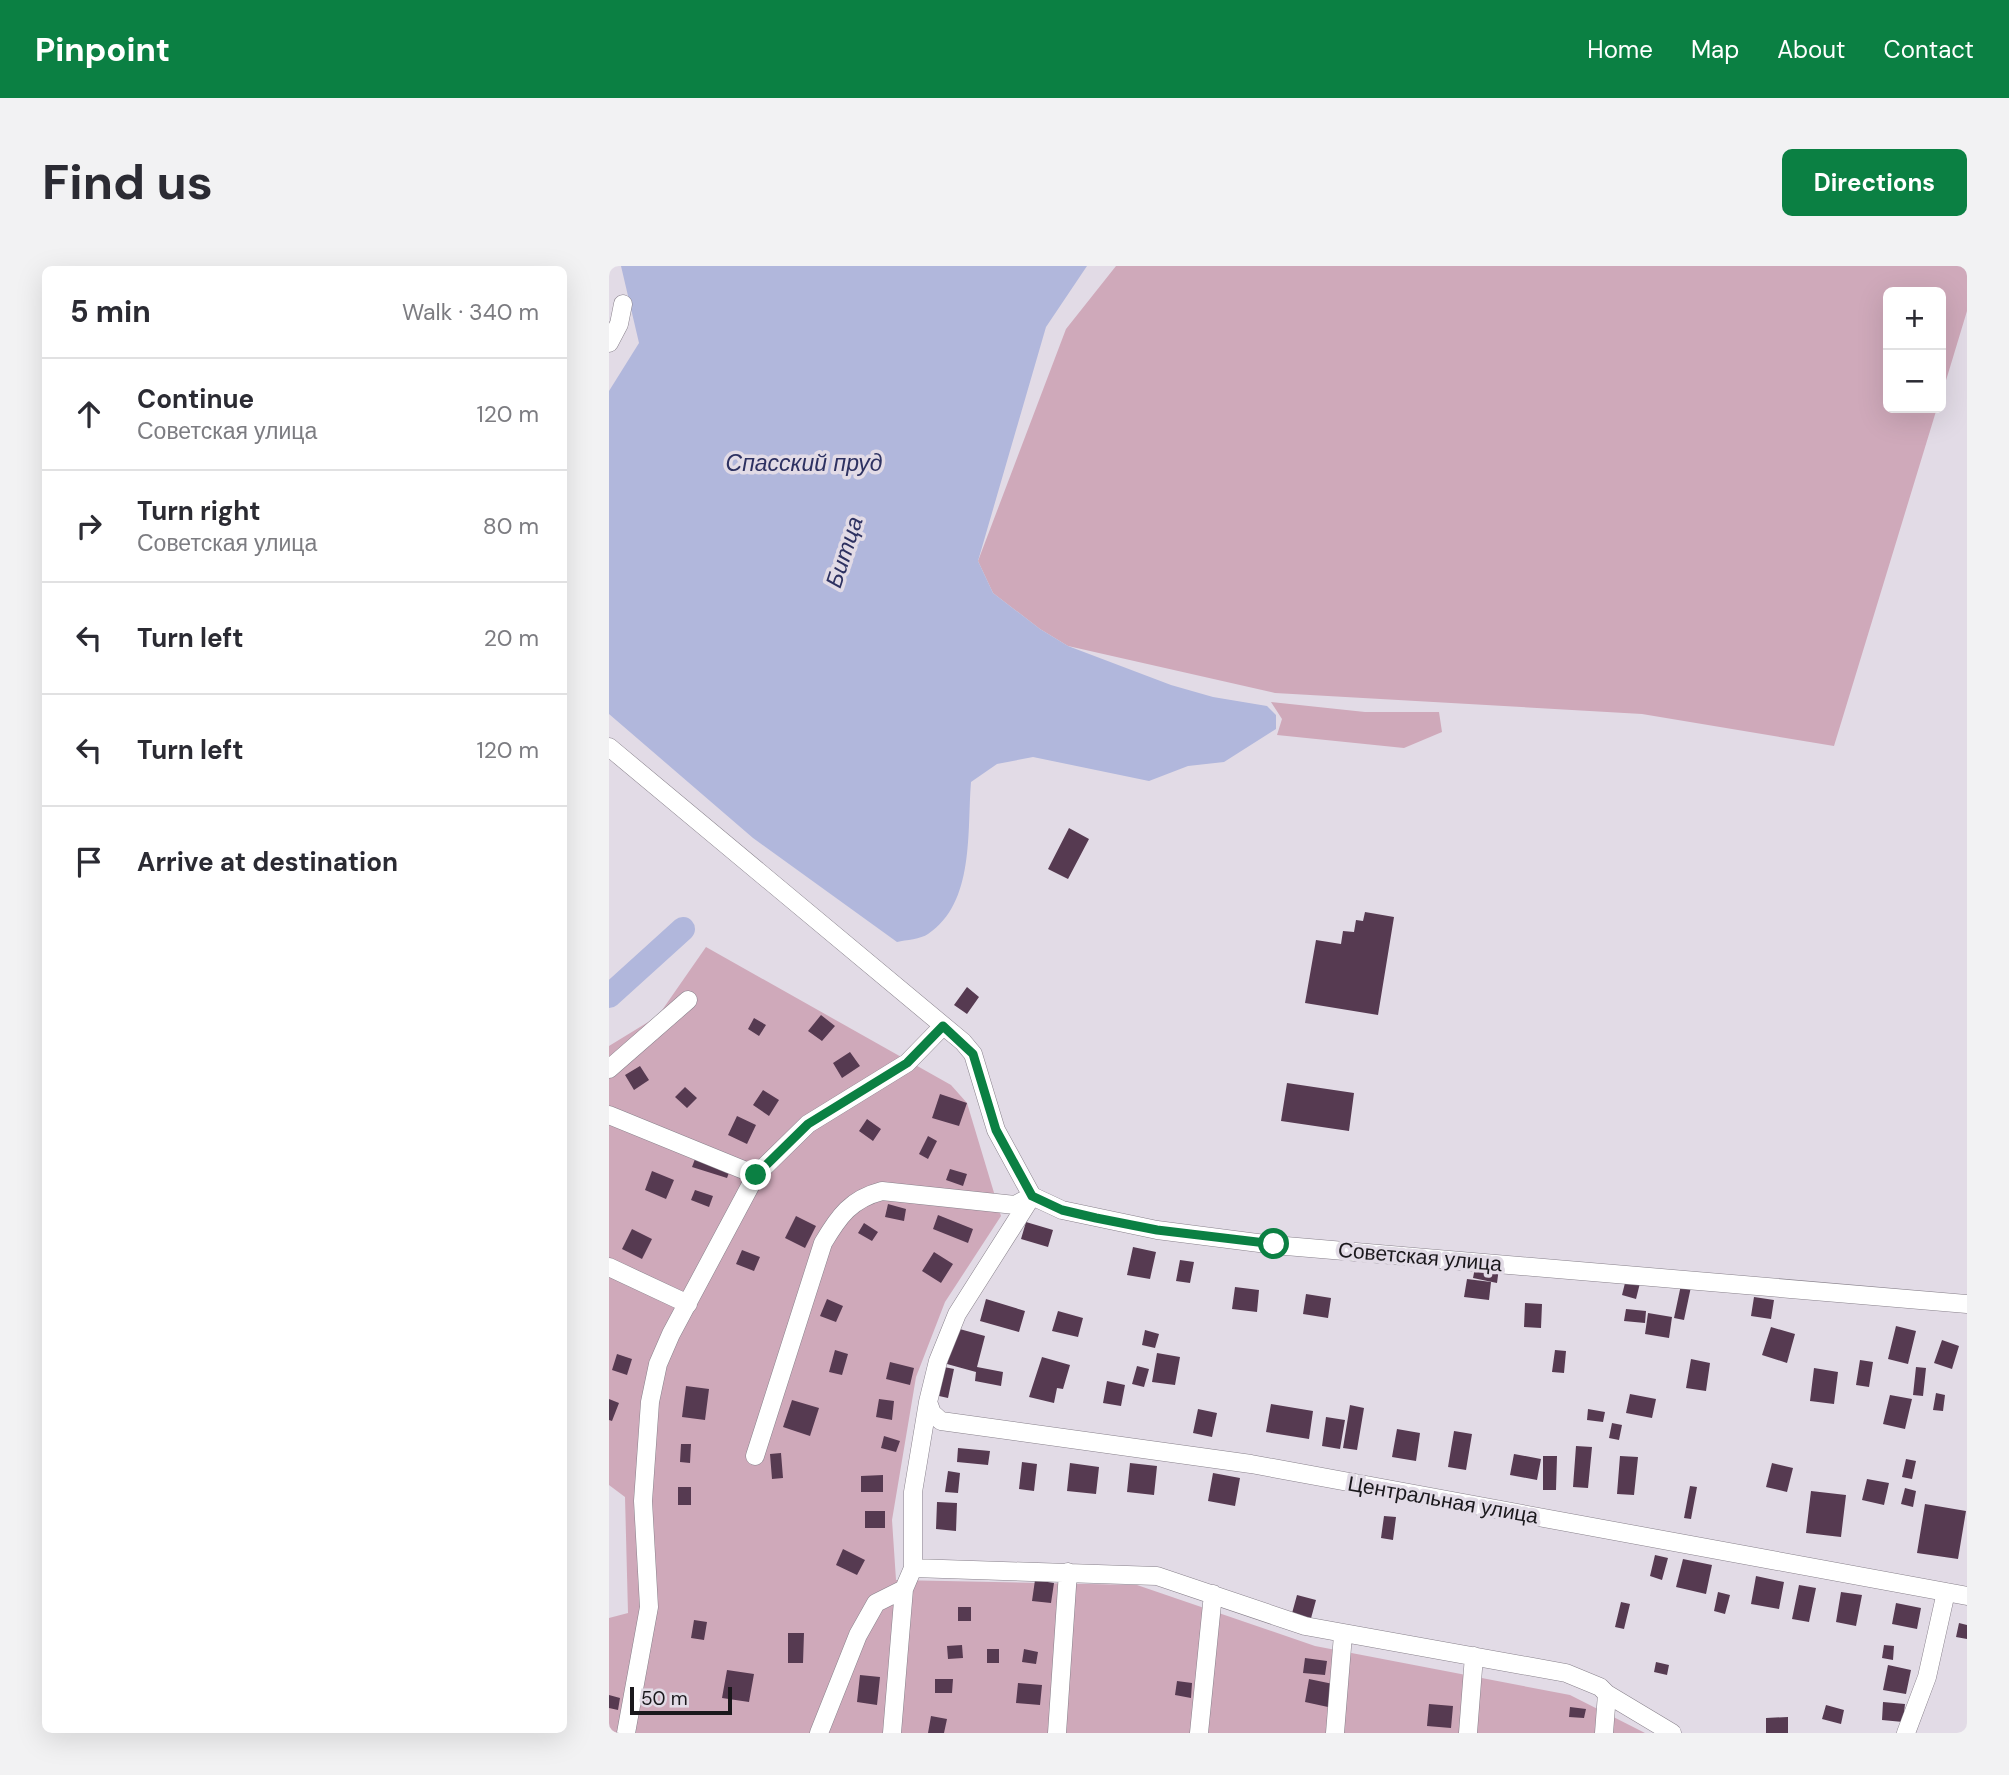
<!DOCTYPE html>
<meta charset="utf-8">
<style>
body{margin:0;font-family:"DM Sans",sans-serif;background:#f2f2f3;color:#2b2b33}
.controls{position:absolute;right:21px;top:21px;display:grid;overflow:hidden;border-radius:10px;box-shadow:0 7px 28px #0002}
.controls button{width:63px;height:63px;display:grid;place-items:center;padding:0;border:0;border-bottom:2px solid #e1e1e2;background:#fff;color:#2b2b33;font:35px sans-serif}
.scale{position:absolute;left:21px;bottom:18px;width:102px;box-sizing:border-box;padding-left:7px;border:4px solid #1a181c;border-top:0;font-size:19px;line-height:24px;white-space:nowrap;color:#1a181c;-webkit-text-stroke:5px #e2dbe6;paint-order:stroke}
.stop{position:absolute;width:21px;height:21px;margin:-16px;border:5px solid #0b8043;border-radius:50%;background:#fff}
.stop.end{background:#0b8043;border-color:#fff;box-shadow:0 2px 7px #0008}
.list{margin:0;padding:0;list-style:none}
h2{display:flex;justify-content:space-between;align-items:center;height:91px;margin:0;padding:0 28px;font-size:30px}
h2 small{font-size:23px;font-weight:400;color:#7c7c81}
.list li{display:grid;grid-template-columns:46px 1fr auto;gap:21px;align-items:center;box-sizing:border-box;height:112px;padding:0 28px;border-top:2px solid #e1e1e2}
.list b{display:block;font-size:26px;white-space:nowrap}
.list p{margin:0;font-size:23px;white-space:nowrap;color:#7c7c81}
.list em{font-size:23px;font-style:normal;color:#7c7c81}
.icon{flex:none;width:38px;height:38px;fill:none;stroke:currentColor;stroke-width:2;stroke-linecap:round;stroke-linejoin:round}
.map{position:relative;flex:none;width:1358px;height:1467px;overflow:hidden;border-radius:10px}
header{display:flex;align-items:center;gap:42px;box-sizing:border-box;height:98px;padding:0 35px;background:#0b8043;color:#fff}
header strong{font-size:33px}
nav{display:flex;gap:38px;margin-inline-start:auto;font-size:24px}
.intro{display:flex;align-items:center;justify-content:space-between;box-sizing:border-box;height:168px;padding:0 42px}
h1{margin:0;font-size:49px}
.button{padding:18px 32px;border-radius:10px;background:#0b8043;color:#fff;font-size:24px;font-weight:700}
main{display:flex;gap:42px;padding:0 42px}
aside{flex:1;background:#fff;border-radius:10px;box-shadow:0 7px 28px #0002}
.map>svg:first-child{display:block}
</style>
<header>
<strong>Pinpoint</strong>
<nav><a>Home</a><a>Map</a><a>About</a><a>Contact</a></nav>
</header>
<div class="intro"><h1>Find us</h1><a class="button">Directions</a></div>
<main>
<aside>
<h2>5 min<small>Walk · 340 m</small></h2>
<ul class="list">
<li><svg class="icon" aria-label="ahead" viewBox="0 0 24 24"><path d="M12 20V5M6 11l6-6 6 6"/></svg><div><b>Continue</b><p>Советская улица</p></div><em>120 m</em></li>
<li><svg class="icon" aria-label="right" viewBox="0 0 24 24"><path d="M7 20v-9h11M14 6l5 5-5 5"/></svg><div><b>Turn right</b><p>Советская улица</p></div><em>80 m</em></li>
<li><svg class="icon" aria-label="left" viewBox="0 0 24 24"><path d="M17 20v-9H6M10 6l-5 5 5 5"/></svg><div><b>Turn left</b></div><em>20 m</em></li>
<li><svg class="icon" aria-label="left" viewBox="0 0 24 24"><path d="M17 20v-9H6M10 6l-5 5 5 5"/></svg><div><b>Turn left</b></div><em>120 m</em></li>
<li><svg class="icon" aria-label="arrive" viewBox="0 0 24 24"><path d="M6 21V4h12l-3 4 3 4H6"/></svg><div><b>Arrive at destination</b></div></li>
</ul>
</aside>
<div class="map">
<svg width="1358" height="1467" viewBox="0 0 1358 1467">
<rect width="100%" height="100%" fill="#e2dbe6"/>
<path fill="#cfa9ba" d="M507,0H1358V45L1332,131V26H1279V142H1328L1225,480L1033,448L666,427L459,380L431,363L384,327L369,295L457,63Z
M662,436L756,446H830L833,466L795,482L668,469L673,453Z
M97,681L342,819L358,837L392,950L336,1036L307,1111L283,1254L287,1314L528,1319L706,1380L961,1429L1036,1467H0V1352L19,1347L16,1231L0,1219V780L49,750Z"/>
<path fill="#b1b7dc" d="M12,0H478L437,61L369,295L384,327L431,363L459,380L562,419L604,431L658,440L667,449V463L615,496L579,500L540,515L424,491L388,498L362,516C358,565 366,637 319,668C312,673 297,674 288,676L144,572L0,448V125L30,77Z"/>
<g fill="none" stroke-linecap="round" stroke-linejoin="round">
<path stroke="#b1b7dc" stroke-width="24" d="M0,730L74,663"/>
</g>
<path fill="#563a51" d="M460,562L480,573L459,613L439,603Z
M756,646L785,651L769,749L696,737L707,674L732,678L734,665L745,666L747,654L754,655Z
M358,721L370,731L358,748L345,739Z
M212,749L226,760L213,775L199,765Z
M145,752L157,759L150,770L139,763Z
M241,786L251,800L233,812L224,797Z
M31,800L40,814L25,824L16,809Z
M678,817L745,827L740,865L672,855Z
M76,821L88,832L78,842L66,831Z
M154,824L170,834L160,850L144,839Z
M331,828L358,837L350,860L323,852Z
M128,850L147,859L138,878L119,869Z
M258,853L272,863L264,875L250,865Z
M319,870L328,875L319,893L310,888Z
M86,893L121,904L118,912L83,901Z
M341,903L358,908L354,920L337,914Z
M43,905L65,914L57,933L36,924Z
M86,924L104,930L100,941L82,934Z
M279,938L297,943L295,955L276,951Z
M329,949L364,963L359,977L324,963Z
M187,950L207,960L196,982L176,972Z
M417,956L444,964L439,981L412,973Z
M255,957L269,966L263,975L249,967Z
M23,963L43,973L33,993L13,983Z
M524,981L547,986L541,1013L518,1009Z
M133,984L151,991L145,1005L127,998Z
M325,986L344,998L332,1017L313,1005Z
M571,994L585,996L581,1017L567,1015Z
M867,997L890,1002L888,1017L864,1012Z
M858,1013L882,1016L880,1034L855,1031Z
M1017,1013L1031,1017L1027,1033L1013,1029Z
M1073,1014L1083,1016L1075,1054L1065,1052Z
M626,1021L650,1024L648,1046L623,1043Z
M697,1028L722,1032L719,1052L694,1048Z
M1145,1031L1165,1034L1162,1053L1142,1050Z
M218,1033L234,1040L227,1056L211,1050Z
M377,1033L416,1045L410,1066L371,1055Z
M916,1037L933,1038L932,1062L915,1061Z
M1017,1043L1037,1045L1036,1057L1015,1055Z
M449,1045L474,1052L469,1071L443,1065Z
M1039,1047L1063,1051L1060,1072L1036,1068Z
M1287,1060L1307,1065L1299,1098L1279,1093Z
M1162,1061L1186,1068L1178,1097L1153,1089Z
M347,1062L376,1070L368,1101L394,1106L392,1120L366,1115L367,1106L338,1098Z
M536,1064L550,1068L546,1082L533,1079Z
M1333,1074L1350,1080L1343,1103L1325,1097Z
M226,1084L239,1088L233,1109L220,1106Z
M946,1084L957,1085L955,1107L943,1106Z
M548,1087L571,1091L566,1119L543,1116Z
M8,1088L23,1093L18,1109L3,1104Z
M433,1091L461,1099L454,1123L448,1122L445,1137L420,1131Z
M1082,1093L1101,1097L1097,1125L1077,1122Z
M1251,1094L1264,1096L1260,1121L1247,1119Z
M281,1096L305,1102L301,1119L277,1113Z
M528,1100L540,1103L535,1121L523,1118Z
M335,1101L345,1103L339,1132L330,1130Z
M1307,1101L1317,1102L1314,1130L1304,1129Z
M1205,1102L1229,1106L1225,1138L1201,1135Z
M498,1115L516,1119L512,1140L494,1137Z
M77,1120L100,1123L96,1154L73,1151Z
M1327,1127L1336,1129L1334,1145L1324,1144Z
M1021,1128L1047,1133L1043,1152L1017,1147Z
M1281,1129L1303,1133L1296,1163L1274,1158Z
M0,1133L10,1137L3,1155L0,1154Z
M270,1133L285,1135L283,1154L267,1151Z
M183,1134L210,1142L201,1170L174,1161Z
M662,1138L704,1145L700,1173L657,1166Z
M741,1139L755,1142L748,1184L734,1182Z
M589,1143L608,1147L603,1171L584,1167Z
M979,1143L996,1146L994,1156L978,1154Z
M717,1151L736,1154L731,1183L713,1180Z
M1003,1157L1013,1159L1010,1174L1000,1172Z
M788,1163L811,1167L807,1195L783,1191Z
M845,1165L863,1168L857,1204L839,1201Z
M275,1170L291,1175L287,1186L272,1182Z
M72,1178H82L81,1197L71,1196Z
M967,1180L983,1181L979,1222L964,1221Z
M349,1182L381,1185L379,1199L348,1196Z
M172,1187L174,1212L163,1213L161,1188Z
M905,1188L932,1193L928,1214L901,1209Z
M934,1190H948L947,1224H934Z
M1011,1190L1029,1191L1025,1229L1008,1228Z
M1297,1193L1307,1195L1303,1213L1293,1211Z
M413,1196L428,1198L425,1225L410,1223Z
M461,1197L490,1201L487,1228L458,1225Z
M521,1197L548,1200L545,1229L518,1226Z
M1163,1197L1184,1202L1178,1226L1157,1221Z
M339,1205L351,1207L349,1227L336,1226Z
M604,1207L631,1212L626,1240L599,1235Z
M274,1209V1226H252V1210Z
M1258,1213L1280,1217L1275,1239L1253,1234Z
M1081,1220L1088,1221L1082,1253L1075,1252Z
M69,1221H82V1239H69Z
M1296,1222L1307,1225L1304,1241L1292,1238Z
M1202,1225L1237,1229L1232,1271L1197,1267Z
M328,1236L348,1237L347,1265L327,1263Z
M1316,1238L1357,1245L1349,1293L1308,1287Z
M256,1245H276V1262H256Z
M775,1250L787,1251L784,1274L772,1272Z
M234,1283L256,1294L248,1309L227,1299Z
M1046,1289L1059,1292L1053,1314L1041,1310Z
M1074,1293L1103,1299L1097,1328L1067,1321Z
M1147,1310L1175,1316L1170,1343L1142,1338Z
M426,1314L445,1317L442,1337L423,1335Z
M1190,1319L1207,1322L1200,1356L1183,1353Z
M1109,1326L1121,1329L1116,1348L1105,1345Z
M1232,1326L1253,1329L1247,1360L1227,1356Z
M688,1329L707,1334L701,1356L682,1351Z
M1012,1336L1021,1338L1015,1363L1006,1361Z
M1287,1337L1312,1342L1308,1363L1283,1358Z
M349,1341H362V1355H349Z
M85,1354L98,1356L95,1374L82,1372Z
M1350,1357L1358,1359V1373L1347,1371Z
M179,1367H195L194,1397H179Z
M353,1379L354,1392L339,1393L338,1380Z
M1275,1379L1285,1380L1284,1394L1273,1392Z
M378,1383H390V1397H378Z
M415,1383L429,1386L427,1398L413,1396Z
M696,1392L718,1395L716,1409L694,1407Z
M1047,1396L1060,1399L1058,1409L1045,1406Z
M1279,1399L1302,1404L1297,1428L1274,1424Z
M118,1404L145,1408L140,1436L113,1432Z
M251,1409L271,1411L268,1439L248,1436Z
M326,1413H344L343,1427H326Z
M700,1413L724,1418L719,1441L696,1436Z
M568,1415L583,1417L582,1432L566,1429Z
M409,1417L433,1419L431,1439L407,1437Z
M0,1429L11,1432L9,1444L0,1442Z
M1274,1436L1296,1438L1294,1456L1273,1454Z
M820,1438L844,1440L842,1462L818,1460Z
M1217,1439L1235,1444L1232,1458L1213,1453Z
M961,1441L977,1443L975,1452L960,1451Z
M322,1450L338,1453L335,1467H319Z
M1179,1451V1467H1157V1452Z"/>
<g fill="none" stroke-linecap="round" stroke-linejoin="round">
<g stroke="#88818b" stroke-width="19">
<path id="minor" d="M0,77L10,58L14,38
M0,481L354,776L364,788L387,864L423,930L453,944L548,964L665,979L1358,1038
M0,803L79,734
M0,849L147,909
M0,1001L79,1038
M319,1136L323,1147L332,1155L642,1198L1358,1330
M146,1190L214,977C230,950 242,933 273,925L406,939L423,930
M304,1302L548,1310L696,1360L957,1407L991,1421L998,1428L1063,1467
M17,1467L40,1341L34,1235L41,1136L49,1098L62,1068L147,909L199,858L298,797L334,760
M210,1467L249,1369L267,1337L295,1323
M283,1467L295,1323L304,1302V1226L319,1136L329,1095L348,1048L423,930
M448,1467L459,1306
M590,1467L604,1328
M726,1467L734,1369
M859,1467L865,1390
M995,1467L998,1428
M1297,1467L1318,1411L1337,1326"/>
</g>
<use href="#minor" stroke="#fff" stroke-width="18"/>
</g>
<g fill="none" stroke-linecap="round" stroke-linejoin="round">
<path stroke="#0b8043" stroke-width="9" d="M147,909L199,858L298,797L334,760L364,788L387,864L423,930L453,944L487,952L548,964L665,978"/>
</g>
<g text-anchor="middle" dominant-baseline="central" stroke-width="7" stroke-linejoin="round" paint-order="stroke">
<g font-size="21" fill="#1a181c" stroke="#e2dbe6">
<text transform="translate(811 991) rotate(5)">Советская улица</text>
<text transform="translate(834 1234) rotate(10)">Центральная улица</text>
</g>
<g font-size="23" font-style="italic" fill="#2d3161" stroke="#e2dbe6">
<text x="195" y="197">Спасский пруд</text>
<text transform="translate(235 286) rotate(-72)">Битца</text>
</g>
</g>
</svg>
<div class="controls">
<button>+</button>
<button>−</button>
</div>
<div class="scale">50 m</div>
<div class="stop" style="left:665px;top:978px"></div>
<div class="stop end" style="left:147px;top:909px"></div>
</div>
</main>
